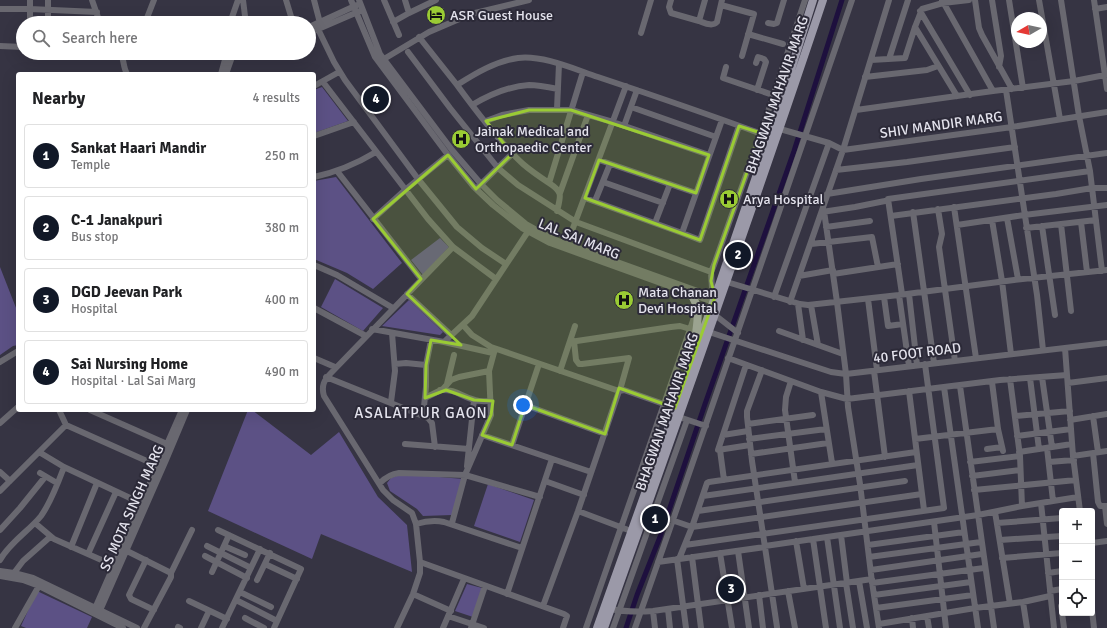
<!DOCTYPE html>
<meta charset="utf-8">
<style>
body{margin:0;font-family:Signika,sans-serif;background:#f6f6f6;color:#202124}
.controls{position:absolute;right:12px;bottom:12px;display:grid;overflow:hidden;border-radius:4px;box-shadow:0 4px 16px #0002}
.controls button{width:36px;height:36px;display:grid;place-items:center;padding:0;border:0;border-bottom:1px solid #e0e0e0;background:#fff;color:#202124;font:20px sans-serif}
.compass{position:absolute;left:1011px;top:12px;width:36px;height:36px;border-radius:50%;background:#fff;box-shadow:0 4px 16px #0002;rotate:261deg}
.you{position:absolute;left:523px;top:405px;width:14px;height:14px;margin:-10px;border:3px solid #fff;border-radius:50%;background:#1a73e8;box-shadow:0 0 0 6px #1a73e833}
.badge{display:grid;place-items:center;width:26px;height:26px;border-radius:50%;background:#111827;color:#fff;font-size:13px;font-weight:700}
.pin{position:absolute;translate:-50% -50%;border:2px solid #fff;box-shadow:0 1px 4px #0006}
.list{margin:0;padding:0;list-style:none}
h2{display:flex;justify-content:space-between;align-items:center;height:52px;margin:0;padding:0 16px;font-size:17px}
h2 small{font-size:13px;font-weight:400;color:#757577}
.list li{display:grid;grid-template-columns:26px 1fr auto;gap:12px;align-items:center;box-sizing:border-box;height:64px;margin:0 8px 8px;padding:0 8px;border:1px solid #e0e0e0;border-radius:4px}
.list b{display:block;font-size:15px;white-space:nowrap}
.list p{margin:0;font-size:13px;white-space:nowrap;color:#757577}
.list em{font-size:13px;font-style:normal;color:#757577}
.icon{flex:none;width:22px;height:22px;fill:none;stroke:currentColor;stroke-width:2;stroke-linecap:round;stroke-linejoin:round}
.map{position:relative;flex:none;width:1107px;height:628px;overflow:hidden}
.search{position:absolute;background:#fff;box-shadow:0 4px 16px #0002;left:16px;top:16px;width:300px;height:44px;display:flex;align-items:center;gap:10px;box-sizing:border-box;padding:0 14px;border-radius:22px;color:#757577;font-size:15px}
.panel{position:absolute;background:#fff;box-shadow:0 4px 16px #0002;left:16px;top:72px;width:300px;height:340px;border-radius:4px}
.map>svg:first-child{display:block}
</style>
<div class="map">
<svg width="1107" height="628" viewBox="0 0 1107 628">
<rect width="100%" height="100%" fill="#363443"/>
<path fill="#5c5185" d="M322,87L348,121L314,133V90Z
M336,177L402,263L373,289L347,273L314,259V181Z
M440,238L449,247L423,275L411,260Z
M0,267L18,313V345L13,346L0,355Z
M335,279L383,308L363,331L321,307Z
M409,300L443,332L440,335L382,326Z
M248,410H252L311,455L339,432L378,497L407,525L412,572L321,534L312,559L208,511Z
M402,474L464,479L452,515L423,516L417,509L390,491L387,483L391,478Z
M488,484L534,500L520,542L474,526Z
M467,584L482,588L473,617L455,611Z
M37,591L92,617L87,628H26L21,626Z"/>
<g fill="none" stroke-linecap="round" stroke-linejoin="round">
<path stroke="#1e103e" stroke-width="5" d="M626,628L637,595L660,537L705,404L794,151L842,0"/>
<path stroke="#696870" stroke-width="6" d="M92,0L100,23
M243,0L245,16
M286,0L293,23
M314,0L320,23
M351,0L375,57L448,155L474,187L493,205L522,228L550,243L716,303
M359,0L380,54L452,150L481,184L497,200L526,224L553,239L717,298
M384,0L399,35
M671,0L669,7L671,13L699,21
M705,0L699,21C705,23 712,27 717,22L722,0
M942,0L993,91L1074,81L1105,75
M975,0L979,28L982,35L1012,89
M992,0L1001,56L999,67
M1009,0L1023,88
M1039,0L1060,119
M1061,0L1079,116L1090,171L1102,271
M1094,0L1107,89
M721,5L754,14L742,56
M0,9H30L97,12
M1095,9L1107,7
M920,11L970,95
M409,13L436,0
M393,22L409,13L405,0
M30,23V0
M48,23V0
M145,23L154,0
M230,23L238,0
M768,23L774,24L777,23L784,0
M309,27L357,5
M915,27L957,96
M318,29L334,62L345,80L418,179L457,227L482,248L506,264
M309,33L360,11
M641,33L651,0
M748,34L783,44
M419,37L457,85C476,73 496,61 518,58C543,55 574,69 598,77C655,96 713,116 770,137
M0,46L23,47
M408,52L450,108L498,168L518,185L576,222L711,272
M121,53C124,60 123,67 127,74
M384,59L429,32L471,14L529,0
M889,59L908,0
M871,60L905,58L915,27L922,9L943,3L969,0
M756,63L758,57L764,59L766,62L757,90
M726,67L723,78L782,98
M221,74L226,56L228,53
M226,74L232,57L238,53
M865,77L927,70L938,66
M323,82L428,219L453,247L496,279
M457,85C476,111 500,143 523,164C531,171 540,177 549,183L583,72
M314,86L339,72
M1006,90L1037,295L1043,350
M472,105C489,95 509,86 529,85C538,85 548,87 558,89
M631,107L716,137
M557,109L559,64
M856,110L993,91
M722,120L682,233L700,240L739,126
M486,121L502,115L529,110H571L613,122L709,155
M624,126L637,90
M780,129L829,143L843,150L1012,127L1107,112
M314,136L354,122
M599,160L696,193
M836,170L907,162L1015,147
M337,171L421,279
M314,177C337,172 356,164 376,152
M603,182L663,203
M549,183C563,192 561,195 557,211
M479,186L512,154
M560,193L588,115
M827,194L921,179L1107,153
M585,198L682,233
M888,199L902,294
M595,201L610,164
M954,207L976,358
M938,209L942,234L939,247L955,361
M824,211L837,302L846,374L848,407L860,484L872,582L879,628
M822,212L855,207L885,201L888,199L1090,171
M913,212L934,363
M891,216L1056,194L1092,188H1107
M1007,218L1018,279
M373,219L405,190L448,155
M992,220L1002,281L1011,354
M1081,222L1087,272
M655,223L670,184
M1061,224L1071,311
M957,225L1024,215L1107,205
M1042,226L1055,315
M826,227L870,221
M1026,228L1096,220
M567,244L626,86
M811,244L872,237L878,267
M314,265L337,275L393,308
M833,274L898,264
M799,276L833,270
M727,282L800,304L808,305L899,295L1014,280L1107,270
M712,288L711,272L714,265L761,133L805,0
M407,294L451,335
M909,294L917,365
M899,295L909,366
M774,297L829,143
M884,297L888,326L903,324
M868,299L877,370
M790,302L843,150L889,0
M798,304L803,340
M811,305L818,345
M314,308L366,336
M715,315L738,333
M463,325L472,335L491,347L619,391L624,390L675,408
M372,329L444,342L493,353
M779,331L843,354
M709,332L831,372L846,374L1107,343
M574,341L576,360L579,364H582L629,358L620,390
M444,342L472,316L529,230
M570,342L671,327L680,326L690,329
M1065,348L1073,456L1080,511
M314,358L335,367
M728,358L821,392L847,399L1000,380L1067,375
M0,362L18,351
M395,364L406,363L426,365
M746,365L718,450L750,445
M762,370L747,411V417L752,461L777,627
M560,371L575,326
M874,371L885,457
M326,377L428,418L432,423L435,447
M1042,377L1052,447
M1030,378L1039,449
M1010,379L1020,456L1022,506
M791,381L786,397L785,410L795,482
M992,382L998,429L1003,451
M1068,383L1107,378
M447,384L454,355
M960,386C971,466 982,547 994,628
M944,387L978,628
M440,390C457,389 461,397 475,400C481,402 486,401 491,401
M909,391L924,510
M821,392L832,463
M425,398L443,389L451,380L459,377L489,371
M391,402L395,371L392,333
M525,405L605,434
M59,410L66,425L158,466
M90,410L167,444
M423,416L426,387V365L431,340
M1015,416L1070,411
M1093,416L1098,452
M679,417L706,426
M1070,420L1107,414
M0,423L18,407
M748,424L813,415
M482,435L591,472
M723,435L748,431
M1017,436L1071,429
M749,439L826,429
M915,439L998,429
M405,444L469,449
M512,445L539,364
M1047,448L1053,501
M987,449L1002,447
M720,450L724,480
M39,452L64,467L145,505
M1019,452L1072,444
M1093,453L1098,502L1100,506H1107
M751,454L828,443
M1073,456L1107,451
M970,462L1020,456
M1049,462L1074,460
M467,466L474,400
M0,472L10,481
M40,473L57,483
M972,476L1020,470
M545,481L584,495
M380,483C386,477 391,474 399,473L465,475L540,497
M974,490L1076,480
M0,491L66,425
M703,496L918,465
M1041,503L1054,628
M1105,506L1107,524
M578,511L631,531
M698,511L905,481
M995,512L1010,604
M654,514L692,527L922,494
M934,522L946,628
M35,523L54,539L115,566
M452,523L465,475L491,415L489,371L495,349
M997,523L1062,518
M416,524C426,521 434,520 444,522L522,548
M0,530L20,508L45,477
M218,530L301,569L274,628
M841,535L847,583
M827,537L840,628
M813,539L826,628
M1000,540L1062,536
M796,541L804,589
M1092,543L1107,541
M685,545L944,508L925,364
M868,545L964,532
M207,546L251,568
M224,546L245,555
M765,546L978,515L1022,506L1078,497
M71,547L97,483
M127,551L171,573
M738,551L749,628
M720,553L732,628
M88,554L116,492
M205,556L247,578
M692,557L701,628
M869,557L981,542
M1002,558L1062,553
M677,559L686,628
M679,559L692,527L707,483L709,482L916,452
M0,560C10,542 29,531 41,516C51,502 58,483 64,467
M146,560L129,595L131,599L154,610
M420,562L564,614L567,616L563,628
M658,562L765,547
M265,564L297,579
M871,570L982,554
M0,571L14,573L33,578L137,628
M212,572L229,535
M14,573L23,561L50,537
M1048,573L1062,571
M0,576L23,580L39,586L123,628
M257,580L270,553
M859,581L867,628
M846,583L853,628
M872,583L984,568
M788,591L795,628
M1050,591L1062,589
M240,592L271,607
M413,594L451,611
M507,594L552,459
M759,595L763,628
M874,595L971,582
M236,600L277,621
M189,601L227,619
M1023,602L1027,628
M543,606L578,511L619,391
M1061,606L1062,611
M876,608L973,595
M611,609C625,612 639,612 653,611L872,579
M668,609L670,628
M1092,610L1094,628
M653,611L655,628
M93,613L182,410
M1062,613L1064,628
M98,615L166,460L187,410
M448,616L484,628
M927,616L929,628
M245,618L264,628
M912,618L913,628
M879,624L975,608L1023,602L1050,596
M178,627L180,628
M15,628L40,584
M144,628L171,577V573L192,530
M201,628L209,611
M222,628L260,549
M397,628L413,594L420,573V562L416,524L412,513L393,500L383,490L324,396C321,386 324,380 331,373L453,247
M443,628L464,579
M471,628L485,586
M586,628L696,312
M613,628L686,423
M635,628L675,514L852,0"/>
<path stroke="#9b99a8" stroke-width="8" d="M690,293C702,309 697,322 695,341
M597,628L715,297L772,130L813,0
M604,628C678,419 753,210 823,0"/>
</g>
<path fill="#9acb34" fill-opacity="0.2" stroke="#9acb34" stroke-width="3" stroke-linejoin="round" d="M529,110H571L709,155L696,193L599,160L585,198L700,240L739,126L761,133L714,265L711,281L715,297L675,408L619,388L605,434L525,405L512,445L482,435L491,415L493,401L474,400L446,390L425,398L426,365L431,340L461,345L407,294L421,279L373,219L448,155L476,189L512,154L486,121Z"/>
<defs>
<g id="hotel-disc" transform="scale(1)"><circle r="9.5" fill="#9acb34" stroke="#2c2a38"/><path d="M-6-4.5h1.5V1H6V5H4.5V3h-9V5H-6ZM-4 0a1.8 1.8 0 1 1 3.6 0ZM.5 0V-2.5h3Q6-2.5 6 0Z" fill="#111"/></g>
<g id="hospital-disc" transform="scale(1)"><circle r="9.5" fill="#9acb34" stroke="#2c2a38"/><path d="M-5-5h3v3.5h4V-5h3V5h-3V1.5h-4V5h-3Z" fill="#111"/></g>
</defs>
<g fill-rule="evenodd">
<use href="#hotel-disc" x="436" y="15"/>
<use href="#hospital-disc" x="461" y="139"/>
<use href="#hospital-disc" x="729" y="199"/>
<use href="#hospital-disc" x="624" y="300"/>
</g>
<g text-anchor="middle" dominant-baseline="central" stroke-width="4" stroke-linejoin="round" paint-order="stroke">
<g font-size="14" fill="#e4e3ed" stroke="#2c2a38" text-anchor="start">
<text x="450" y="15">ASR Guest House</text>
<text x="475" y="131">Jainak Medical and<tspan x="475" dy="16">Orthopaedic Center</tspan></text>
<text x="743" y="199">Arya Hospital</text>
<text x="638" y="292">Mata Chanan<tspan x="638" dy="16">Devi Hospital</tspan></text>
</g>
<g font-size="14" fill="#e4e3ed" stroke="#2c2a38">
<text transform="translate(777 95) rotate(-71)">BHAGWAN MAHAVIR MARG</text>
<text transform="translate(941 125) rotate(-8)">SHIV MANDIR MARG</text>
<text transform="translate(579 239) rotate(22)">LAL SAI MARG</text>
<text transform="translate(917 353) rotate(-7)">40 FOOT ROAD</text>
<text transform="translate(667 412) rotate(-71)">BHAGWAN MAHAVIR MARG</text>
<text transform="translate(132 508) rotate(-66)">SS MOTA SINGH MARG</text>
</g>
<g font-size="15" letter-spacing="1" fill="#e4e3ed" stroke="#2c2a38">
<text x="421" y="413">ASALATPUR GAON</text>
</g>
</g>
</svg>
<div class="controls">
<button>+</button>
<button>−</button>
<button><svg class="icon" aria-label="locate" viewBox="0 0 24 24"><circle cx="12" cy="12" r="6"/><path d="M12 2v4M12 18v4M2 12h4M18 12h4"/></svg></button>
</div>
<svg class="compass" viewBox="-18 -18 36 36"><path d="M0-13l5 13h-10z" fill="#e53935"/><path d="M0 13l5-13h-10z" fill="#757577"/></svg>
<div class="you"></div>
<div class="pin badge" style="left:655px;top:519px">1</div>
<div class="pin badge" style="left:738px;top:255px">2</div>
<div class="pin badge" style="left:731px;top:589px">3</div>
<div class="pin badge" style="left:376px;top:99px">4</div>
<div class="search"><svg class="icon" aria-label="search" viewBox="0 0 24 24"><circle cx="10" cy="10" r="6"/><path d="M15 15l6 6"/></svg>Search here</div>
<section class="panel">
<h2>Nearby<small>4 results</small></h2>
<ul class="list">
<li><span class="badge">1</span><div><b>Sankat Haari Mandir</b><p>Temple</p></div><em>250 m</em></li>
<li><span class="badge">2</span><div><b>C-1 Janakpuri</b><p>Bus stop</p></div><em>380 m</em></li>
<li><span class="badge">3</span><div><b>DGD Jeevan Park</b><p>Hospital</p></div><em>400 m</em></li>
<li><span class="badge">4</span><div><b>Sai Nursing Home</b><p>Hospital · Lal Sai Marg</p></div><em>490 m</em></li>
</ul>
</section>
</div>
